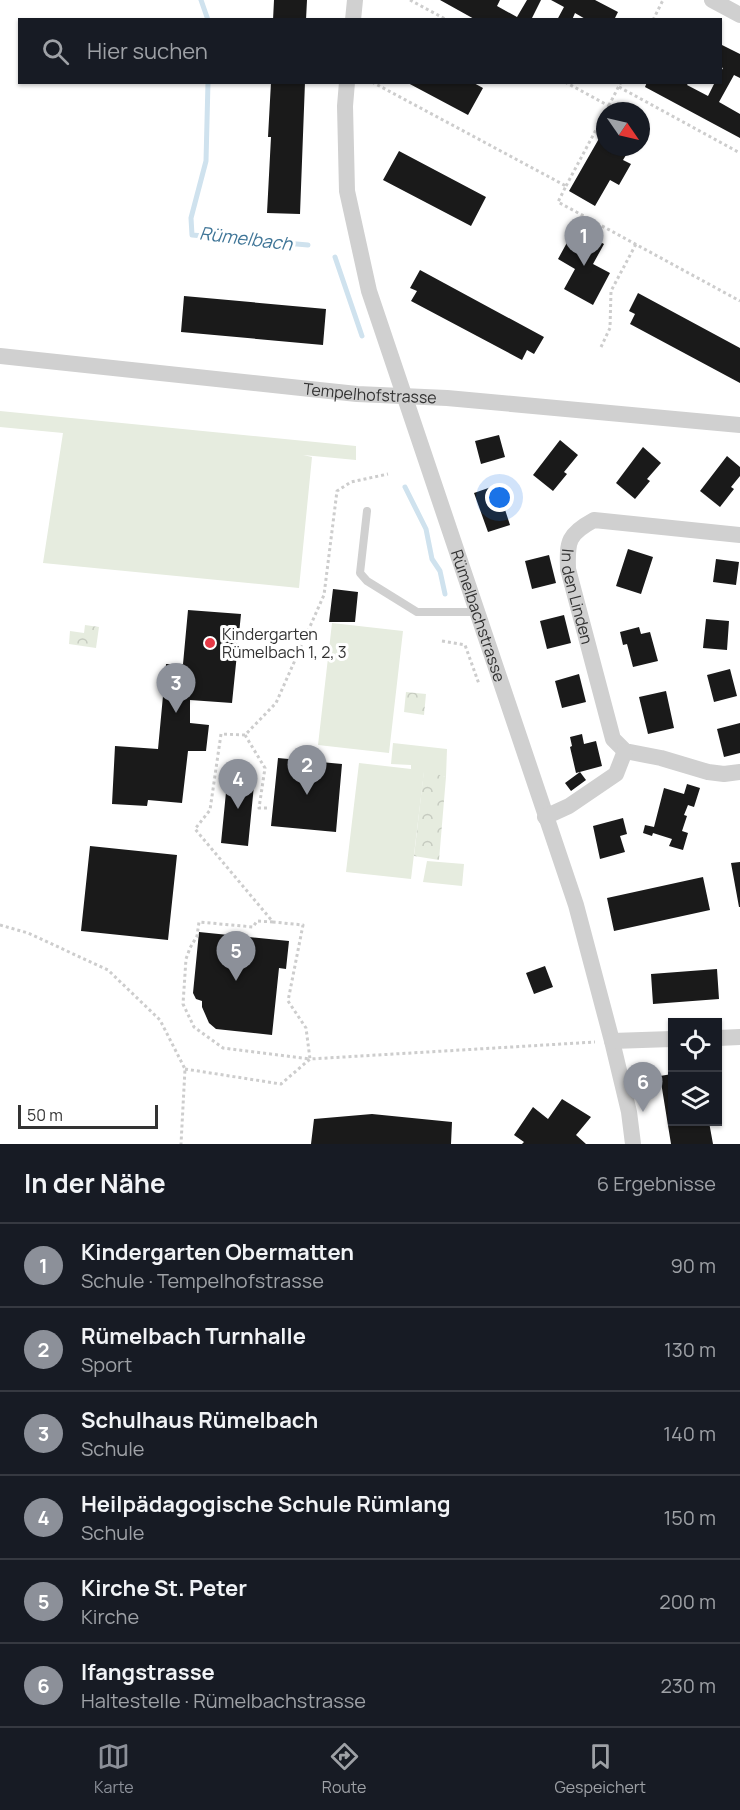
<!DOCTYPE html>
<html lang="de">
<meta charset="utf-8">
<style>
body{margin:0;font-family:Manrope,sans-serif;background:#242831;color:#f1f3f6}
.controls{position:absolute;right:18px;bottom:18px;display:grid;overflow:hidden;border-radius:0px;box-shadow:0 2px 4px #0004}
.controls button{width:54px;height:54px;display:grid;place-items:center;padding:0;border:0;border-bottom:2px solid #363941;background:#171b24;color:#f1f3f6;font:30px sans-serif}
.compass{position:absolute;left:596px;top:102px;width:54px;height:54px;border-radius:50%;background:#171b24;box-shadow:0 2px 4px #0004;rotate:124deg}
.scale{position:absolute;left:18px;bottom:15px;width:140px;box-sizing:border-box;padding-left:6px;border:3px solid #333;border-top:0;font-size:16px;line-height:21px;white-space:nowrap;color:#333;-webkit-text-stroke:4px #fff;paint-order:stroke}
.you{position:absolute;left:500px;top:498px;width:21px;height:21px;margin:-15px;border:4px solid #fff;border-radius:50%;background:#1a73e8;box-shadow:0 0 0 9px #1a73e833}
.badge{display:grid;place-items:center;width:39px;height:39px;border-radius:50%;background:#8c9099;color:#fff;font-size:20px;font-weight:700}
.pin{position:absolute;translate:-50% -50px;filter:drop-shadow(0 2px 3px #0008)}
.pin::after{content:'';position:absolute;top:32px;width:21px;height:18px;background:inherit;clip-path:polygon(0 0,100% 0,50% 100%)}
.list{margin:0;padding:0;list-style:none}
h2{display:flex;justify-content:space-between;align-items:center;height:78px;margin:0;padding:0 24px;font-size:26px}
h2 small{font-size:20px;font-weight:400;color:#9ea1a6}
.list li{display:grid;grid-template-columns:39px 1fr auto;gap:18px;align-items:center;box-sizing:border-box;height:84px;padding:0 24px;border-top:2px solid #363941}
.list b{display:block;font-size:22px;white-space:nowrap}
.list p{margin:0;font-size:20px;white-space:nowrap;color:#9ea1a6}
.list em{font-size:20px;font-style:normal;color:#9ea1a6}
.icon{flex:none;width:33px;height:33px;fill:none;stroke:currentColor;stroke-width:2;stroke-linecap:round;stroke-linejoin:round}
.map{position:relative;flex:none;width:740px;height:1144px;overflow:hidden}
.search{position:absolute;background:#171b24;box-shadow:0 2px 4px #0004;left:18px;right:18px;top:18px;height:66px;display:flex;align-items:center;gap:15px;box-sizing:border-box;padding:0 21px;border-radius:0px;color:#9ea1a6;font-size:22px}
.sheet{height:582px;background:#171b24}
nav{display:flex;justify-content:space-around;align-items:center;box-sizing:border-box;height:84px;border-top:2px solid #363941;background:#171b24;font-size:16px;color:#9ea1a6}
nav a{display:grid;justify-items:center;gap:3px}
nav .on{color:#8c9099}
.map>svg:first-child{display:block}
</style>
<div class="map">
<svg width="740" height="1144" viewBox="0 0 740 1144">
<defs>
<pattern id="park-crowns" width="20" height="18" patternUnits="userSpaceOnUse" patternTransform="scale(1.5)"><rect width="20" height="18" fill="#e6ecdf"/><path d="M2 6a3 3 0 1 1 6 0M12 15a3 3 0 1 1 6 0" fill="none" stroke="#c6cbc0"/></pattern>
</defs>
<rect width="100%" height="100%" fill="#fff"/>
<path fill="#e6ecdf" d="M0,411L356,446V460L303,455L312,457L299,588L43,563L63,433L0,427Z
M332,623L403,631L389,753L318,745Z
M393,743L447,749L446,777L424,772L411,879L346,872L359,763L411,769V765L391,764Z
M427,861L464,864L462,886L423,882Z"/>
<path fill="url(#park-crowns)" d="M85,625L99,627L96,648L69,644L70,631L84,633Z
M406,692L426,694L424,715L404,712Z
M424,770L446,777L439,860L414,856Z"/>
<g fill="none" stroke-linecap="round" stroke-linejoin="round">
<path stroke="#cfe2ee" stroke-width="5" d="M201,0L208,20
M208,82L206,161L191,218L192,235L308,245
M335,257L362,336
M405,487L426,529L432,559L440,571L445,594"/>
</g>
<path fill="#1a1a1a" d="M274,0H307L306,20H273Z
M440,0H500L497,6L517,17L527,0H541L531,20H476Z
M551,0H595L618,12L614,20H587L575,13L572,20H557L564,7Z
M720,44L740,54V78L734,75L719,102L740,114V138L645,87L647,82H689L687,85L708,96L715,82H720V73L723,68L720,67Z
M271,82H305L300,214L267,213L271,137H268Z
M406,82H472L483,88L468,115Z
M605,128V147H631L623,160L631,164L619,185L610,180L595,206L569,191Z
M399,151L486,197L471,226L383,180Z
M575,228L604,244L593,264L610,273L593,305L564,289L575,269L558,259Z
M420,270L544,337L534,354L527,350L522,360L411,301L417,291L410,288Z
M638,293L740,348V383L630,324L635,314L629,311Z
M184,296L326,309L323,345L181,332Z
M499,435L505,457L481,464L475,441Z
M560,440L578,455L564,472L567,474L553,491L533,475Z
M643,447L661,463L647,479L650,481L635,499L616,483Z
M727,456L740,467V476L731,487L734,489L720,507L700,491Z
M497,485L510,525L488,532L474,493Z
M628,549L653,557L641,594L616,586Z
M549,555L556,583L532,589L525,561Z
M716,559L739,562L736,585L713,582Z
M333,589L358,592L355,622H329Z
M188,610L241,614L232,703L190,700V723L209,725L206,751H188L182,803L148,800L147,806L112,804L115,746L158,749L166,664H183Z
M564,615L571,643L547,649L540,621Z
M706,619L729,621L727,650L703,648Z
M639,627L641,634L650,632L658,661L633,667L627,644L623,645L620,632Z
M730,669L737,696L714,702L707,675Z
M579,674L586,702L562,708L555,681Z
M666,691L674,728L648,734L639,697Z
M740,723V753L724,757L717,729Z
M582,734L584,744L596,741L602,766L576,773L570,747L572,746L570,737Z
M278,758L342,764L336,832L271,826Z
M228,772L255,775L248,846L221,843Z
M580,772L586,780L571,791L565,783Z
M687,784L700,788L694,807L688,805L684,815L687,816L682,831L688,833L683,850L669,846L672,839L653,833L652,836L643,833L645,825L654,827L664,788L684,794Z
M623,818L627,834L620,836L625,852L600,859L593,826Z
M90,846L177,855L168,940L81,931Z
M740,862V907H739L731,863Z
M703,877L710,910L614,931L607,898Z
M199,932L289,941L286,969L279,968L272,1035L216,1029L209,1023L202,1007V1001L196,999L193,993Z
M545,966L553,987L534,994L526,973Z
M717,969L719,999L653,1004L651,974Z
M672,1074V1122H709L713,1144H671L660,1076Z
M562,1099L591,1117L576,1135L586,1144H522L524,1142L514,1135L533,1107L548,1119Z
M372,1114L452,1122L451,1144H311L314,1119Z"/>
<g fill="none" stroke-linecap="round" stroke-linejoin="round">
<path stroke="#cdcdcd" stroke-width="3" stroke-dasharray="3 3" stroke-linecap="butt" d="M410,0L447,20
M653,20L663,0
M372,82L566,186L558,202L740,301
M565,82L609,106
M619,87L740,153
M606,111L621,82
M566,186L605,113
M601,347L610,328L611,291L636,244
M442,641L465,645L479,684
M245,735L265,768L259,808H270
M273,922L257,921L253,927L199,922L197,936L190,948L186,959L183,1004L194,1027L223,1048L310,1059L306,1028L288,1001L303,925L273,922L195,829L210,810L221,734L245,735L276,703L324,595L337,491L351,482L388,474
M0,925L28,933L108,970L160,1020L185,1069L181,1144
M185,1069L281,1084L310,1059L595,1042"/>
<path stroke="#d0d0d0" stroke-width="8" d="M367,511L360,573L367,581L417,612H478"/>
<g stroke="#d0d0d0" stroke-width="16">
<path d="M712,0L740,15"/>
<path d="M353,20L355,0"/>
<path id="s1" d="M347,82L345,106L347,191L369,291L576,905L612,1041L629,1112L633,1144"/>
<path id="s2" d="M0,356L357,394L447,398L740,425"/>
<path id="s3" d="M740,535L594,520C568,534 567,541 568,569L613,739L625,751L661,758L708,772L724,774L740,772"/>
<path d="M545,817L569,806L616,774L625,751"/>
<path d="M718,1038L740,1037"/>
<path d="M612,1041L672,1039"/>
</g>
</g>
<circle fill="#e63946" stroke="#fff" stroke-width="2" cx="210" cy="643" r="6"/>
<g text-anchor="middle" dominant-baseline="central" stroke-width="6" stroke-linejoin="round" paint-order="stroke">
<g font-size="16" fill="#333" stroke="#fff">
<text stroke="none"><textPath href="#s2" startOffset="372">Tempelhofstrasse</textPath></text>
<text stroke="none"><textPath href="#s3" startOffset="236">In den Linden</textPath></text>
<text stroke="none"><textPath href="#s1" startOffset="554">Rümelbachstrasse</textPath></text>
</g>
<g font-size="16" fill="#333" stroke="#fff" text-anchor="start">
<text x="222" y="634">Kindergarten<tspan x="222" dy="18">Rümelbach 1, 2, 3</tspan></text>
</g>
<g font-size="18" font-style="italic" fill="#3f7597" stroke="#fff">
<text transform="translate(246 238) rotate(7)">Rümelbach</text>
</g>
</g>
</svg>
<div class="controls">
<button><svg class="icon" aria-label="locate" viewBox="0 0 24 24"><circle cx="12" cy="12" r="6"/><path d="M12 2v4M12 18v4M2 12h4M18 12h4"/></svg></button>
<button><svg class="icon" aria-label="layers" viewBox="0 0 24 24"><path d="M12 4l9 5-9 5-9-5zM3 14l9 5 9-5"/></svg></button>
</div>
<svg class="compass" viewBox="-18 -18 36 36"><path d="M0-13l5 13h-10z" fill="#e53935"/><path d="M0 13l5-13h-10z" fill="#9ea1a6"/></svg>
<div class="scale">50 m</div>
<div class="you"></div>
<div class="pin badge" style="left:584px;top:266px">1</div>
<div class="pin badge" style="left:307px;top:795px">2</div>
<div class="pin badge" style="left:176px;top:713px">3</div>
<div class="pin badge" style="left:238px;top:809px">4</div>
<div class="pin badge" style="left:236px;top:981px">5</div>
<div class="pin badge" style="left:643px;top:1112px">6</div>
<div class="search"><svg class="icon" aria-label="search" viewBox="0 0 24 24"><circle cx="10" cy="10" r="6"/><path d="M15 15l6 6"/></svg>Hier suchen</div>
</div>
<section class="sheet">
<h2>In der Nähe<small>6 Ergebnisse</small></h2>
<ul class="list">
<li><span class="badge">1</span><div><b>Kindergarten Obermatten</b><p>Schule · Tempelhofstrasse</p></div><em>90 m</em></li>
<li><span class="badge">2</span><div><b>Rümelbach Turnhalle</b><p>Sport</p></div><em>130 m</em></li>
<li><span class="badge">3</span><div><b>Schulhaus Rümelbach</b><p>Schule</p></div><em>140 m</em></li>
<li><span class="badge">4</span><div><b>Heilpädagogische Schule Rümlang</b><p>Schule</p></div><em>150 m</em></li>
<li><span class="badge">5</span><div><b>Kirche St. Peter</b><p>Kirche</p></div><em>200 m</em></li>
<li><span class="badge">6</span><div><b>Ifangstrasse</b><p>Haltestelle · Rümelbachstrasse</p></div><em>230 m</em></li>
</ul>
</section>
<nav>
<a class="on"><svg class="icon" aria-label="map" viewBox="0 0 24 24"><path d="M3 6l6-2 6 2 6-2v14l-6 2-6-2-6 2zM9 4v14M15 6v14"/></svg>Karte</a>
<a><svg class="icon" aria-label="directions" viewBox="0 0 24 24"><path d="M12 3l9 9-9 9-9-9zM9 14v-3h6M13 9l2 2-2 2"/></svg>Route</a>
<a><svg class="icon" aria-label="saved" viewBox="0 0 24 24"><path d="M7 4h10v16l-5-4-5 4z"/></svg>Gespeichert</a>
</nav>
